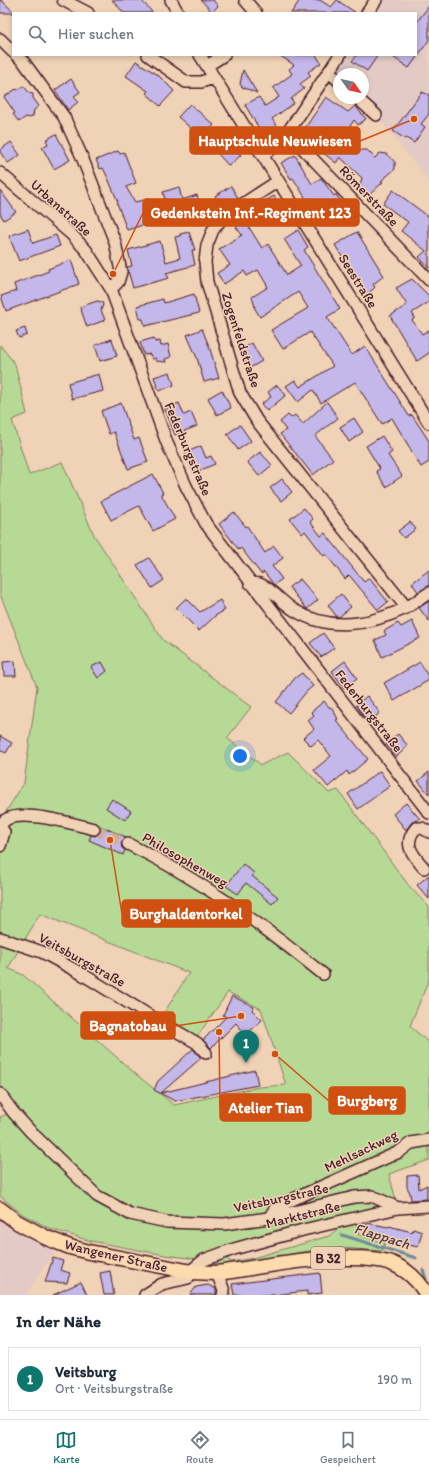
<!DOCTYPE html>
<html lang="de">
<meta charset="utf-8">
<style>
body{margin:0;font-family:Itim,sans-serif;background:#f2f2f3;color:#1f2937}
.compass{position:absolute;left:333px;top:68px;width:36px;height:36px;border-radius:50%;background:#fff;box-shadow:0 2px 6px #0003;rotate:124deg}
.you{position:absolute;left:240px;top:756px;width:14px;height:14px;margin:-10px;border:3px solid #fff;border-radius:50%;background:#1a73e8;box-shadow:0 0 0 6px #1a73e833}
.badge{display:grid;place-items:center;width:26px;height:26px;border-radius:50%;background:#0f766e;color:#fff;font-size:13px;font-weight:700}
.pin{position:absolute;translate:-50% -33px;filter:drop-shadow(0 1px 2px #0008)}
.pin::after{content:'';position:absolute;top:21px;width:14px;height:12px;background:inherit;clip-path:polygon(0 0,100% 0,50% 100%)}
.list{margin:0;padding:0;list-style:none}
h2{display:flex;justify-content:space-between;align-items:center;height:52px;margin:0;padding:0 16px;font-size:17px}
h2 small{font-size:13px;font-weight:400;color:#747a83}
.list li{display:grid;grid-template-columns:26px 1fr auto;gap:12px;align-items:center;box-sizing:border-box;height:64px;margin:0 8px 8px;padding:0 8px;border:1px solid #e0e1e3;border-radius:0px}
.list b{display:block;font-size:15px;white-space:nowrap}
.list p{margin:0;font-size:13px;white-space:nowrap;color:#747a83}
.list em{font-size:13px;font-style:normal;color:#747a83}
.icon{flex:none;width:22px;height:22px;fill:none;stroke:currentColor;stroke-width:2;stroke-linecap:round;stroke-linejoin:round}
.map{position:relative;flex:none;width:429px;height:1295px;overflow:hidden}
.search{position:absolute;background:#fff;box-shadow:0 2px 6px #0003;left:12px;right:12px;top:12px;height:44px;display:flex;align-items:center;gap:10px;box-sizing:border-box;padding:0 14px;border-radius:0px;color:#747a83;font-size:15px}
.sheet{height:124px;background:#fff}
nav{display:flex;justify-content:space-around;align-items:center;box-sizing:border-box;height:56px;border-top:1px solid #e0e1e3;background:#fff;font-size:11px;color:#747a83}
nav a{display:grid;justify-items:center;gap:2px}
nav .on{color:#0f766e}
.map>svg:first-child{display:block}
</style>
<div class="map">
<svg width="429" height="1295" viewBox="0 0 429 1295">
<rect width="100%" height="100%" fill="#f0d2b6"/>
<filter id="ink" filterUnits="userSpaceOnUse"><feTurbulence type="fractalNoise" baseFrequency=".025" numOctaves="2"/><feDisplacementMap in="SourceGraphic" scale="8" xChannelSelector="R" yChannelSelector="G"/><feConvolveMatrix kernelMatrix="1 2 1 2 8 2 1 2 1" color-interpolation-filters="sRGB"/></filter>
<g filter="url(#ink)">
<path fill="#e3cac5" d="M376,0H429V182L363,98V74H339L329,72L340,55H416V13H367Z
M0,1209L59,1245L25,1295H0Z"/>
<path fill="#b6da95" stroke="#807c60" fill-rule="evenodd" d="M0,345L15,364L27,414L12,420L29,475L62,462L94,535L163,640L251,707L227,738L261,765L288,752L329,793L338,790L409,886L429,907V979L410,1026L429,1043V1160L389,1174L398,1208L205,1260L165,1255L91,1241L51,1229L22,1214L0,1196V1117L13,1112L0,1094V821L24,783L37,687L0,594ZM40,914L189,973L162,1016L196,1038L228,992L261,1009L286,1085L259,1087L174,1105L138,1076L23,975L8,968Z
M356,1222L359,1235L385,1243L382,1251L342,1248L302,1252L218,1268L214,1265L226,1258L231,1262L253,1258L329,1236L341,1226Z"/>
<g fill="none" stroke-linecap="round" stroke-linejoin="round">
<path stroke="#6d8c95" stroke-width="3" d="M342,1235L416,1258
M423,1270L426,1279"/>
</g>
<path fill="#c4b7e9" stroke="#4a1f2b" d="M0,0H1L15,13H0Z
M112,0H141L153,13H124Z
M201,0H213L218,6L212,12Z
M300,0H320L331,7L337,0L356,13H291Z
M429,6V40L409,68L390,55H416V23Z
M279,55H316L321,63L308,72L311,76L300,84L304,89L291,99L294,103L272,119L280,131L266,140L245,105L259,97L265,106L279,97L273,88L292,74L289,69L294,65Z
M357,55H378L367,71L352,61Z
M136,61L158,75L174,91L160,106L146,93L148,91L126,76Z
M243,70L257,93L242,87L240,84Z
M71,79L80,92L74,96L78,102L68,110L55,90Z
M24,86L29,93L33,94V98L39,106L34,110L33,116L30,118L26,117L19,122L13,114L15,113L4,97L16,89L17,90Z
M422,92L429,95V114L421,124L425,127L414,143L406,138L405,139L393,131Z
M326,97L348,112L355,106L366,119L358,125L354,120L339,144L356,154L361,150H367L375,158L380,153L386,154L395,162V169L381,181L383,182L367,197L359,188L362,178L340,157L336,163L321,151L325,145L303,131Z
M190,104L214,125L202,138L178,117Z
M56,134L70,160L54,169L42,147L48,144L46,140Z
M225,138L241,155L229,166L217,153L222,149L218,145Z
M11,142L20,155L8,163L0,152V150Z
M118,151L120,154L124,152L136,183L126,187L135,202L148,199L155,221L127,230L117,203L118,202L107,176L103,168L100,169L96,160Z
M295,155L312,184L321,178L334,196L336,194L347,212L327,226L326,224L323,226L293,178L291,179L281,163Z
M231,186L238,198L222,207L215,196Z
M179,187L182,200L197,195L202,212L187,216L180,226L179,218L174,220L170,206L167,207L163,192Z
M0,190L16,212L4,220L0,214Z
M393,190L429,217V268L419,257L426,251L401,231L408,222L383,204Z
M274,196L285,216L269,226L257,206Z
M245,221L262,248L268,244L287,275L301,266L284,239L298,230L308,247L304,250L340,309L327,317L352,355L365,346L409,416L412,415L429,441V462L421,467L392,418L382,424L355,382L321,403L313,390L298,402L286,386L295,380L300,387L333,366L310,332L283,349L271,330L308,308L298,292L260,317L254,307H255L252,297L268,287L258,270L247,276L244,271L224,284L217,273L230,265L219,249L242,235L236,227Z
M28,229L33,243L56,235L60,246L19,261L9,236Z
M189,232L195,250H192L195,265L166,273L169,278L133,288L127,267L132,266L128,250L160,241L166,262L180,258L175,237L180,236V234Z
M357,232L384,276L373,284L375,287L366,296L335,245Z
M71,260L79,284L6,311L1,296L16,291L14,284L49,271L48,269Z
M412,279L429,296V302L412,313L415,318L412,320L422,334L429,330V353L417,361L390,316L407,305L396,288Z
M194,294L199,313L145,326L143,319H140L137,306L163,299L164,303Z
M97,301L102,302L103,305L101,310L105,320L87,327L80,307Z
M25,328L27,335L19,338L16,331Z
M202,329L209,346L219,378L204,382L197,358L187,335Z
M154,338L155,342L160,341L161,346L168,344L171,357L165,359L166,362L156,361V358L152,359L150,354L144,355L140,342Z
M112,339L117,356L100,361L95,345Z
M252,343L262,361L250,368L239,351Z
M170,372L174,385L159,391L154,377Z
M99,374L103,391L72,399L68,383Z
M277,385L286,395L267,411L261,404L271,397L268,392Z
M222,390L231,408L217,415L208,398Z
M327,402L338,418L315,436L333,459L313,475L280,434L286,430L280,422L288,415L291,418L295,415L303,424Z
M121,403L134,440L139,438L148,462L128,469L114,432L109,434L101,411Z
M179,403L184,415L191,412L197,426L175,435L165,409Z
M354,418L363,432L349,442L340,427Z
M240,425L251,441L238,450L227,434Z
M382,436L392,452L388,455L402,476L386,487L376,471L380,469L366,446Z
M201,446L206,458L211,456L215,464L194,473L185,453Z
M260,452L272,465L259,476L247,462Z
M153,474L163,493L161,494L175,519L153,531L139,506L111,520L101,501Z
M282,479L292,492L281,501L270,488Z
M304,508L313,519L310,522L321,536L325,533L364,582L369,578L388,602L378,610L349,575L345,579L326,554L324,556L305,531L302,534L290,519Z
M234,512L246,527L247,526L265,553L274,546L283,558L272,566L282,579L274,585L264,572L261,574L241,548L239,550L219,524Z
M410,522L416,529L404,538L398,531Z
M149,558L164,580L152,588L137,565Z
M429,570V586L418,592L412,583Z
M300,579L318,600L307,609L289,587Z
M341,594L351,607L339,617H337L328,605Z
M186,598L200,612L220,600L225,610L215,616L199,631L176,608Z
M429,601V621L419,608Z
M412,621L420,638L382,657L375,640L386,635L384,631L398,623L401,627Z
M323,633L334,648L321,657L310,643Z
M15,661L16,676H4L3,662Z
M345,661L357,678L344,688L332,671Z
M102,662L107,671L98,678L91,667Z
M420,662L429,678V680L394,701L384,683Z
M302,673L313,686L307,691L289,713L276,702L295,678Z
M367,696L380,713L368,722L356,705Z
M324,701L329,707L332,708L338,719L336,720L368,759L349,775L347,771L328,787L314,770L331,756L318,740L311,746L303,738L314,729L308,720L314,715L311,712Z
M398,734L408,746L396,757L386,744Z
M0,736L12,743L6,753L0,750Z
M380,771L390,786L358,809L348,794Z
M429,772V794L418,781Z
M112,799L131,811L125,820L106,808Z
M406,803L420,819L412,822L406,830L393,814Z
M100,826L126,837L122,841L121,844L122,848L125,850L123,855L89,840L91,835L95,836L99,834L101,830Z
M243,864L254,873L252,876L278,897L272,904L246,883L238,894L226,886Z
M429,875V899L417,885Z
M232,996L254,1007L252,1010L262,1020L246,1035L236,1023L211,1048L203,1040L226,1017L223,1015Z
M193,1049L201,1058L161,1093L255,1070L258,1085L175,1101L154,1090L158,1081Z
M418,1175L419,1189L427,1185V1199L411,1200L410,1193L407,1187V1176Z
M367,1223L388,1227L389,1226L412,1232L413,1229L422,1232L418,1247L391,1241V1238L365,1232Z
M53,1258L63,1261L60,1270L70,1273L67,1283L45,1282Z
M110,1271L114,1295H104L100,1273Z
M320,1273L322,1293L307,1295V1291L273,1295H234L232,1284Z
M81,1282L87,1295H53Z
M208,1285L216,1289V1295H190L196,1287Z"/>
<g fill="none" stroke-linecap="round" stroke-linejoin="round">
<path stroke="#cfae9a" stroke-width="11" stroke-dasharray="11 5.5" stroke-linecap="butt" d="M94,829L128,844"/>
<g stroke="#4a1f2b" stroke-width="14">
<path id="minor" d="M63,0L88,13
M171,0L178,13
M245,0L256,13
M367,13L376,0
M0,39L13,52
M16,55L23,61L64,117L82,157L115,242L121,272L118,282L111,289L167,443L186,486L206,524L429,813
M148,55L186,82H201L214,78
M200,55L429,423
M207,66L224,55
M329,72L339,81
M357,98L376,115
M288,133L429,280
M262,155L281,142L340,55
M0,173L71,234L86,250L111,289
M278,181L223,217L213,230L207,245L205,262L207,282L240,393L257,421L406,607
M250,583C254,583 259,583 262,585C272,590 284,604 294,610C329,632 370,625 406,608C414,603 421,598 429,593
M0,825C2,823 5,820 7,819C26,810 74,824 94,829
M0,826L4,832L0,846
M128,844C199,878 262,925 323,974
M424,868C413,855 402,844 416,828H422L429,832
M0,938L42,952L82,974L145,1013L197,1043L206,1053
M0,1094L13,1112L31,1132L97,1196L130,1214L167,1222L224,1224L269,1218L354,1197L372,1196L398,1208
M269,1218L276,1207L399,1152L411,1143L429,1140
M217,1273L224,1291L223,1295
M145,1295L162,1284L188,1278L194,1268L204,1260L234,1249L303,1230L398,1208L429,1206"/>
</g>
<g stroke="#4a1f2b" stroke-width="17">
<path id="major" d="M0,1209L17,1222L47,1238L70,1247L89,1252L192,1272L217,1273C261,1267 306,1257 351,1258C364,1258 379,1259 391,1263C406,1269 419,1281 427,1295"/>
</g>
<use href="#minor" stroke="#f0d2b6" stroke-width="11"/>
<use href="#major" stroke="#fedbac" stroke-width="14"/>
</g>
</g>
<g text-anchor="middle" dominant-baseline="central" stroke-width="3" stroke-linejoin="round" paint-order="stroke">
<rect fill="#f0d2b6" stroke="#7c5555" stroke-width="1" x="311" y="1247" width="34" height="22" rx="3"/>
<g font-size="13" font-weight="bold" fill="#4a1f2b">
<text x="328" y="1258">B 32</text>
</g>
<g font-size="14" fill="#4a1f2b" stroke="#f0d2b6">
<text transform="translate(369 196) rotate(46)">Römerstraße</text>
<text transform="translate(61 208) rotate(42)">Urbanstraße</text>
<text transform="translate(358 281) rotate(58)">Seestraße</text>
<text transform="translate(241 340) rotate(72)">Zogenfeldstraße</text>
<text transform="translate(188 449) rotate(67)">Federburgstraße</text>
<text transform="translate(369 711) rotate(52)">Federburgstraße</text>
<text transform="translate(185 860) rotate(30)">Philosophenweg</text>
<text transform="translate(82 960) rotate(29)">Veitsburgstraße</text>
<text transform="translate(361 1151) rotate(-26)">Mehlsackweg</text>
<text transform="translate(281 1198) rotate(-12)">Veitsburgstraße</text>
<text transform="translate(303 1215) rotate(-14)">Marktstraße</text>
<text transform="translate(116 1256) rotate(13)">Wangener Straße</text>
</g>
<g font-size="15" font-style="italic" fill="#533a46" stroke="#f0d2b6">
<text transform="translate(382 1236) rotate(17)">Flappach</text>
</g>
</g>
<path fill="none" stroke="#d05011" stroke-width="1.5" d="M414 119L360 141M113 274L143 213M110 840L122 914M241 1016L175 1026M275 1054L329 1101M219 1032L220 1108"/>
<g fill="#d05011" stroke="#f0d2b6" stroke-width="1.5">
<circle cx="414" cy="119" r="4"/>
<circle cx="113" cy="274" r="4"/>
<circle cx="110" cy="840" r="4"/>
<circle cx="241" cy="1016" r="4"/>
<circle cx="275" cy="1054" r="4"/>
<circle cx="219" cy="1032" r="4"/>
</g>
<g fill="#d05011" stroke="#d05011" stroke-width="1.5">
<rect x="190" y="127" width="170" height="27" rx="4"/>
<rect x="143" y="199" width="216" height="27" rx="4"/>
<rect x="122" y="900" width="129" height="27" rx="4"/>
<rect x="81" y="1012" width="94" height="27" rx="4"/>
<rect x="329" y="1087" width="76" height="27" rx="4"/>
<rect x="220" y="1094" width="91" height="27" rx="4"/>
</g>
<g font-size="15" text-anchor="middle" font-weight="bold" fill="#fff">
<text x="275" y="146">Hauptschule Neuwiesen</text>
<text x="251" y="218">Gedenkstein Inf.-Regiment 123</text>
<text x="186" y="919">Burghaldentorkel</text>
<text x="128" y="1031">Bagnatobau</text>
<text x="367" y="1106">Burgberg</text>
<text x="266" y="1113">Atelier Tian</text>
</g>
</svg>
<svg class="compass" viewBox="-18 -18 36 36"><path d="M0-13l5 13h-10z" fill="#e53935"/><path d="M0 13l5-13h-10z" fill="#747a83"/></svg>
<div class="you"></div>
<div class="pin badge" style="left:246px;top:1063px">1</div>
<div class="search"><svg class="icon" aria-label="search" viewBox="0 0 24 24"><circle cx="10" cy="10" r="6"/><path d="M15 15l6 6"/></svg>Hier suchen</div>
</div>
<section class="sheet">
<h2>In der Nähe<small></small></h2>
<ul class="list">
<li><span class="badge">1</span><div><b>Veitsburg</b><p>Ort · Veitsburgstraße</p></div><em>190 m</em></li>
</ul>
</section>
<nav>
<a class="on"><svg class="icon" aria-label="map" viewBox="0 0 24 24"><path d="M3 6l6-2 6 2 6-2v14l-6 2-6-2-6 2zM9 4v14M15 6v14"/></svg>Karte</a>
<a><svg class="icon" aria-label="directions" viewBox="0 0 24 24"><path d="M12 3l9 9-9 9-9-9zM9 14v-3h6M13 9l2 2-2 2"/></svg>Route</a>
<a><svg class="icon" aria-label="saved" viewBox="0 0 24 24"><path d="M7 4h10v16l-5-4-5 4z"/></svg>Gespeichert</a>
</nav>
